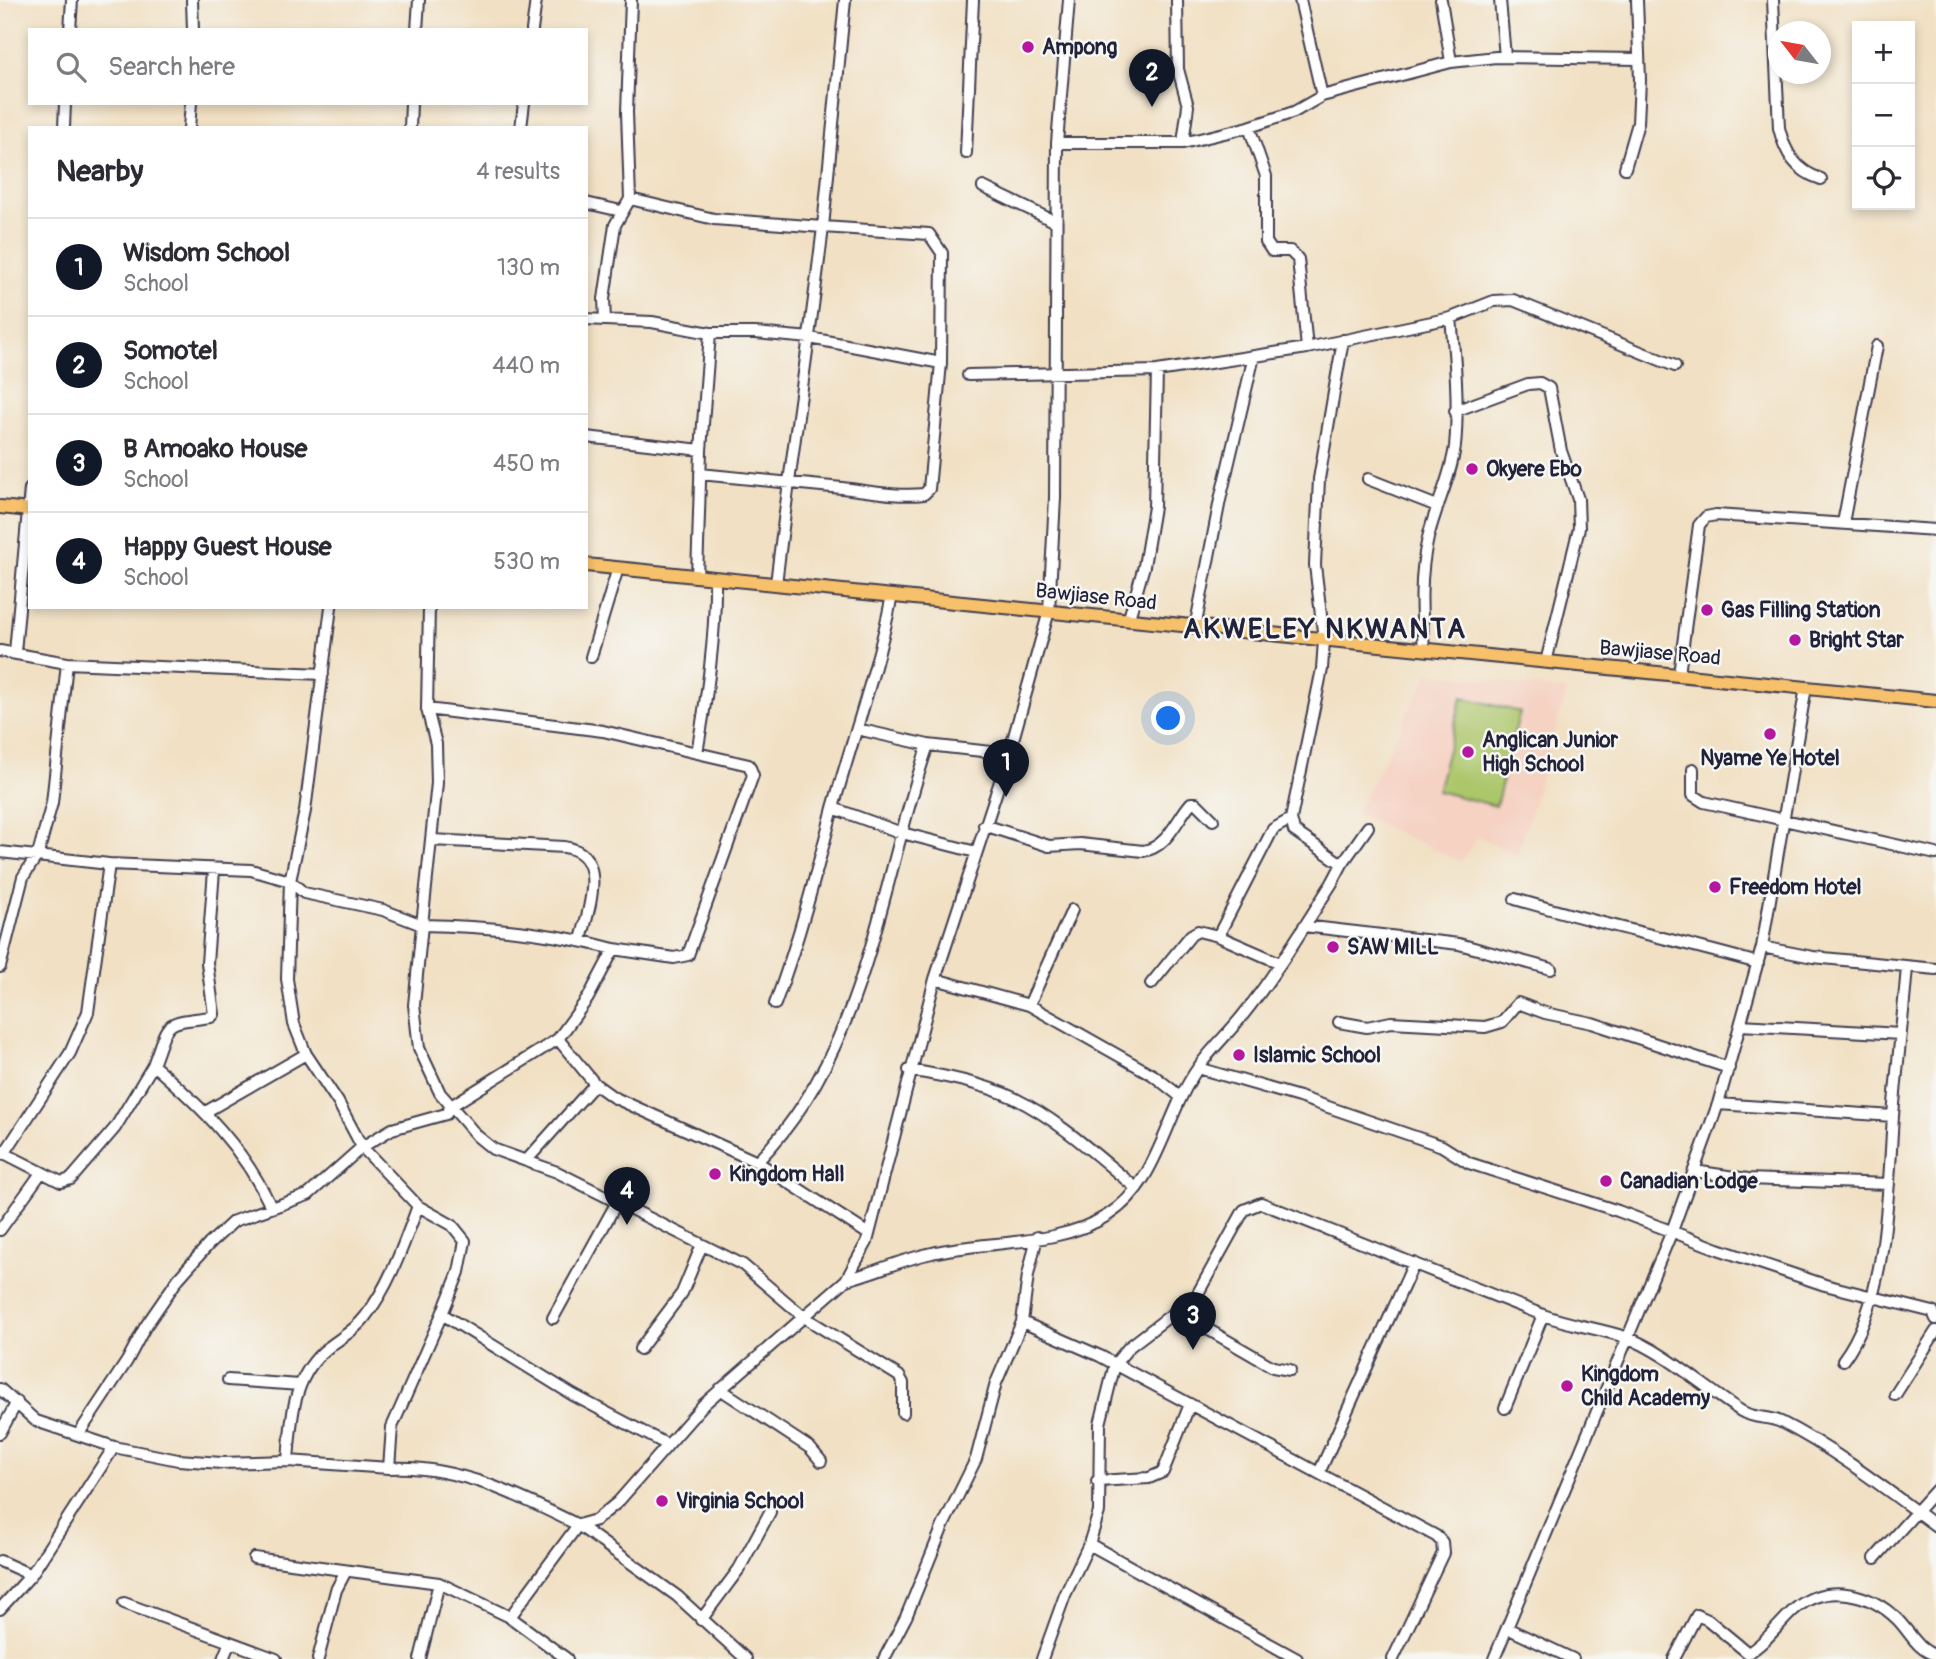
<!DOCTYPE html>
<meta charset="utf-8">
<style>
body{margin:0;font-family:Pangolin,sans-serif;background:#f2f2f3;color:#2b2b33}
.controls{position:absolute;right:21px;top:21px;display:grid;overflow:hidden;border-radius:0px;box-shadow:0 4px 10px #0003}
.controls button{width:63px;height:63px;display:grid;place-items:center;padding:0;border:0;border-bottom:2px solid #e1e1e2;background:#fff;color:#2b2b33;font:35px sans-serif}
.compass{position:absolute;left:1768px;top:21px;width:63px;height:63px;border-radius:50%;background:#fff;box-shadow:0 4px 10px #0003;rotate:301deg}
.you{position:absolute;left:1169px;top:719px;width:24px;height:24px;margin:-18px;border:5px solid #fff;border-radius:50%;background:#1a73e8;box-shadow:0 0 0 10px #1a73e833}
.badge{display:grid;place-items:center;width:46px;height:46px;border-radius:50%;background:#111827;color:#fff;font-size:23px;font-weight:700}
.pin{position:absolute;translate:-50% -58px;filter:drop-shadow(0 2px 4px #0008)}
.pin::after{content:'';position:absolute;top:37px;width:24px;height:21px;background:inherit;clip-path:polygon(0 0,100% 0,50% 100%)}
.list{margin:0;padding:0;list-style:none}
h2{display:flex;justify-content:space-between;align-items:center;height:91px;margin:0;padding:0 28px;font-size:30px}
h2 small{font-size:23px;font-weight:400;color:#7c7c81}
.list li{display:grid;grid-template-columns:46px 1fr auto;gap:21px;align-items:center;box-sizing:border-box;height:98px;padding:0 28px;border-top:2px solid #e1e1e2}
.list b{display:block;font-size:26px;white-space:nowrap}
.list p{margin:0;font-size:23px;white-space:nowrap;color:#7c7c81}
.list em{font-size:23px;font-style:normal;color:#7c7c81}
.icon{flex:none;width:38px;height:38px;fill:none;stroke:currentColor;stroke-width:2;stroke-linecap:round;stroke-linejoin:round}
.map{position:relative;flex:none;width:1936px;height:1659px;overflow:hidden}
.search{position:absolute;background:#fff;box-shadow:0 4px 10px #0003;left:28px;top:28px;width:560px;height:77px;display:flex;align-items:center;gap:18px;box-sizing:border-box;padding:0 24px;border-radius:0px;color:#7c7c81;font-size:26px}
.panel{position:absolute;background:#fff;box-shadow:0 4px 10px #0003;left:28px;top:126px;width:560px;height:483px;border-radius:0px}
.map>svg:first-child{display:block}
</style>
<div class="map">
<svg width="1936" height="1659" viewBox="0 0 1936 1659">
<rect width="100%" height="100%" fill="#f6f6f2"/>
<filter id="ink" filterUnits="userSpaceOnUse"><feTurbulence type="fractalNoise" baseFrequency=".0143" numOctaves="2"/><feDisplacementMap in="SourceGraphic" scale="14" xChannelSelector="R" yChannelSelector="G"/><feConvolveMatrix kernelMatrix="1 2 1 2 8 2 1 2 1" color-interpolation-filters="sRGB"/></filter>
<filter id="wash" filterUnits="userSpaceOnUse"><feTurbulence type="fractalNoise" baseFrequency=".00686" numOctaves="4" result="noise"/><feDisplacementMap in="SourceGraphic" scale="28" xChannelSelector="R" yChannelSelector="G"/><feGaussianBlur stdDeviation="1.57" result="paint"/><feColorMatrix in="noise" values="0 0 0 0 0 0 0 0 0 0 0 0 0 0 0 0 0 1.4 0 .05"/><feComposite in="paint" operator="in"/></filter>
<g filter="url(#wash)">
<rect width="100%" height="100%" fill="#f1e0c3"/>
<path fill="#f5d2c2" d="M1429,672L1567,691L1517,856L1478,836L1461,862L1356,813Z"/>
<path fill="#acc66b" stroke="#677453" stroke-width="2" d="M1462,697L1520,712L1496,806L1437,791Z"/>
</g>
<g filter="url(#ink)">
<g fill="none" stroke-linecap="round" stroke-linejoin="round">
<g stroke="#413e4f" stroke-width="14">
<path id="minor" d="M192,0L193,30
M631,0L627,112L630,199L714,219L823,227L845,0
M1177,0L1178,69L1188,106L1183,143
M1300,0L1322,96
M1441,0L1451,62
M1500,0L1505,57
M1773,0L1779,128C1785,153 1796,171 1821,179
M70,30L72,0
M417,30L419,0
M532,30L536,0
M1249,127L1266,176V242L1272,251H1290L1298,259L1307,348
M64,128L65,103
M189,128L191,103
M410,128L411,103
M521,128L524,103
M1057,143H1183L1249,127L1294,112L1322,96L1451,62L1496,57L1638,59
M966,153L973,0
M1625,168L1638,123L1640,80L1637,0
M983,187L1056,222
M630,199L615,225L604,299L605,320L652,322L710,333
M586,203L621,211
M586,319L605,320
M968,375L1157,371L1307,348L1451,318L1494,301L1513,300L1675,366
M1455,411L1528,384L1540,383L1549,388L1561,451L1578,499L1579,528L1546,662
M586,437L701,450
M700,474C747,479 795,483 842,488C869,491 896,497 924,494L929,489L941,363L942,253L929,234L823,227C809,346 790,465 776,584
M1368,479L1437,506
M1843,523L1877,346
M697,577L701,450L710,333H755L810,338L941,363
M715,578C716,637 707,695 697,753L749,765L753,775L688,955L674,958L614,949L588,998L558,1039L595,1084L613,1097L757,1162
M331,607L305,811L290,881L304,893L383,910L422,925L437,783L436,744L427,709L429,607
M1129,618L1144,566L1154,507L1157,371
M1195,628L1220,500L1254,356
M1424,649C1421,611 1419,576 1428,538C1435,507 1451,478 1455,446C1459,404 1455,360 1451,318
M0,651L67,663L323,674
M15,652L30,489
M591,657L618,568
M1679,674L1699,525L1706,517L1716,515L1936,530
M427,709L603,731L697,753
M857,729L928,745
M1693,769V795L1704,802L1936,854
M833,808L902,833L976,852
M984,825L1049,846L1080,844L1143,851C1168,847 1176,820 1191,803H1196L1213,820
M432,840L564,847C610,853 588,911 581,940
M0,852L109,864L251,870L290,881L287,979L294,1024L306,1054L338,1102L362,1147L392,1129L446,1114L451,1106L558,1039
M1342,864L1368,827
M1515,899C1595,923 1677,940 1758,963
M1304,926L1459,944L1551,969
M1218,936L1273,829L1291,819
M1762,947L1813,957L1936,969
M614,949C551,932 487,926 422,925L414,1005L419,1048L440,1093L477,1136L493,1149L557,1172L743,1265L804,1317L899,1376L903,1383V1413
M0,967L23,877L38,854L52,803L67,663
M935,979L1029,1005L1153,1075L1181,1097
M1151,984L1191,935L1198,931L1218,936L1280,963
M775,1004C799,940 816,874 833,808C853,737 878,668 892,595
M1029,1005L1072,910
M1339,1022L1367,1027L1391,1022L1485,1027L1502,1022L1518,1003L1545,1013L1592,1023L1729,1068
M1741,1025L1901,1034
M153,1065C170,1020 161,1023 211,1017L214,1014L207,963L214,870
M1198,1068L1299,1097L1442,1146L1469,1163L1618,1211L1718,1249L1825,1285L1933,1312L1936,1319
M909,1070C944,1076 982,1083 1014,1098C1059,1120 1097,1156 1136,1188
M1718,1104L1893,1116
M207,1111L306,1054
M0,1151L61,1182L71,1179L115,1128L153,1065C202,1107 244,1148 271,1207
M4,1154L70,1053L88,1012L109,864
M526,1161L595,1084
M1694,1171L1748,1179L1889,1184
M0,1230L41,1173
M867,1233L757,1162C867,1051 879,886 928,745L1009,754
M846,1280C876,1272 903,1259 932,1253C988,1240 1058,1247 1108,1215C1159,1183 1165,1114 1198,1068C1211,1049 1229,1033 1243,1015C1276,974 1303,928 1332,883L1342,864L1294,831L1291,819L1322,669L1324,640L1315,565L1319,479L1343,340
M1176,1311L1273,1367L1290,1370
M442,1314L392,1427L389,1468C456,1464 520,1496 578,1525L510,1617
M553,1318L617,1202
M1022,1322L1100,1356L1436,1536L1442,1542L1443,1553L1393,1659
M640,1349L682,1293L701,1247
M1843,1360C1888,1300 1888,1190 1893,1116C1897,1067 1903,1017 1907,967
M228,1380L300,1385
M0,1389L36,1421L114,1447L178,1460L222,1463L288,1461
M720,1389L810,1448L821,1461
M1895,1395L1936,1331
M1505,1408L1543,1315
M0,1433L17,1402
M78,1435L127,1361L145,1327L178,1279L209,1244L234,1221L308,1195L362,1147L418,1206L452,1225L465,1241L459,1272L442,1314L573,1395L666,1444
M389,1468L288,1461C291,1422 292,1380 323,1352C336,1340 354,1332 365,1317C390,1285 404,1243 418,1206
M1319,1473L1414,1263
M1097,1481L1149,1478L1163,1472L1190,1404
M254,1558L439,1583L510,1617L567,1659
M1875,1558L1936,1490
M0,1561L31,1575
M124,1603L276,1659
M0,1609L31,1575L114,1447
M701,1620L739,1569L770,1512
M1507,1628L1573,1659
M223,1659L229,1644
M318,1659L336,1590L346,1571
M420,1659L439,1583
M746,1659L677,1596L578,1525L596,1520L618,1502L703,1405L846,1280L867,1242L935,979L1009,754L1049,611L1055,498L1057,143L1069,0
M884,1659L906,1617L943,1526L976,1459L996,1383L1022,1322L1028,1275L1037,1237
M1042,1659L1065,1595L1089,1544
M1297,1659L1089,1544L1099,1512L1100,1424L1115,1364L1129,1347L1197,1295L1244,1210L1261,1203L1543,1315C1570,1325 1598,1328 1625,1337C1662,1349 1707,1390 1741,1411C1754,1419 1768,1416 1781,1422C1836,1450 1887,1490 1936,1526
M1494,1659L1672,1231L1718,1104L1762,947L1806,687
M1674,1659L1697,1615L1708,1620L1748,1653C1766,1643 1779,1623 1795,1609C1827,1582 1870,1593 1897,1619C1910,1632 1918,1651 1936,1655"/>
</g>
<g stroke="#413e4f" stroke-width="16">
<path id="major" d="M0,507L30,510
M586,565L1936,701"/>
</g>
<use href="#minor" stroke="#fff" stroke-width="10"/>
<use href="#major" stroke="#f7c06b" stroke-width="12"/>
</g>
</g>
<g fill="#b5179e" stroke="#f6f6f2" stroke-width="2.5">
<circle cx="1028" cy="47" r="7"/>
<circle cx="1472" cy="469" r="7"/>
<circle cx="1707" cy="610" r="7"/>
<circle cx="1795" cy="640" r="7"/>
<circle cx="1770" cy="734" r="7"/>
<circle cx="1468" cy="752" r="7"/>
<circle cx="1715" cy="887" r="7"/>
<circle cx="1333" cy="947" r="7"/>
<circle cx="1239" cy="1055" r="7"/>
<circle cx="715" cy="1174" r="7"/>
<circle cx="1606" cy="1181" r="7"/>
<circle cx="1567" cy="1386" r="7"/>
<circle cx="662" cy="1501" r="7"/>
</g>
<g text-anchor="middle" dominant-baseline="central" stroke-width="5" stroke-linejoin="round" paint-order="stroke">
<g font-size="21" font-weight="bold" fill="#22223b" stroke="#f6f6f2" text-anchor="start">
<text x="1042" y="47">Ampong</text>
<text x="1486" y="469">Okyere Ebo</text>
<text x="1721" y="610">Gas Filling Station</text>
<text x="1809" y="640">Bright Star</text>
<text x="1482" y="740">Anglican Junior<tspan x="1482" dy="24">High School</tspan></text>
<text x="1770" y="758" text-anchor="middle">Nyame Ye Hotel</text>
<text x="1729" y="887">Freedom Hotel</text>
<text x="1347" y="947">SAW MILL</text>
<text x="1253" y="1055">Islamic School</text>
<text x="729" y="1174">Kingdom Hall</text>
<text x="1620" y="1181">Canadian Lodge</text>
<text x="1581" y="1374">Kingdom<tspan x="1581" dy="24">Child Academy</tspan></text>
<text x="676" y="1501">Virginia School</text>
</g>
<g font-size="21" fill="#22223b" stroke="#f6f6f2">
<text transform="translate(1096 597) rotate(6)">Bawjiase Road</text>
<text transform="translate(1660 653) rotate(5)">Bawjiase Road</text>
</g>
<g font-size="28" font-weight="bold" letter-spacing="2" fill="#22223b" stroke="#f6f6f2">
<text x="1325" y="629">AKWELEY NKWANTA</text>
</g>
</g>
</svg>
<div class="controls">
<button>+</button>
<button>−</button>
<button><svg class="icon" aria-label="locate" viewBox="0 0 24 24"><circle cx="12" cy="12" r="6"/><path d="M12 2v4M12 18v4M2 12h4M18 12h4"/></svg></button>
</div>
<svg class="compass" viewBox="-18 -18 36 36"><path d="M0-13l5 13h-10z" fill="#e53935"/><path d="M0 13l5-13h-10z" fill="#7c7c81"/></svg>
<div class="you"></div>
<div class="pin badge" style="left:1006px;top:797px">1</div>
<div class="pin badge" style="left:1152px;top:107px">2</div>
<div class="pin badge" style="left:1193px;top:1350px">3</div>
<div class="pin badge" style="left:627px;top:1225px">4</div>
<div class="search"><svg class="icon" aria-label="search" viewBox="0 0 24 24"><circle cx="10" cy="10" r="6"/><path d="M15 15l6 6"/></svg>Search here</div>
<section class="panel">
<h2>Nearby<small>4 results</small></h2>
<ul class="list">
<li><span class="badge">1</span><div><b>Wisdom School</b><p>School</p></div><em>130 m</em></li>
<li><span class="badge">2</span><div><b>Somotel</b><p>School</p></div><em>440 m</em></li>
<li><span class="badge">3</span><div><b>B Amoako House</b><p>School</p></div><em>450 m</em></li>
<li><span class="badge">4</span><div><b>Happy Guest House</b><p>School</p></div><em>530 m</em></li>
</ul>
</section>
</div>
